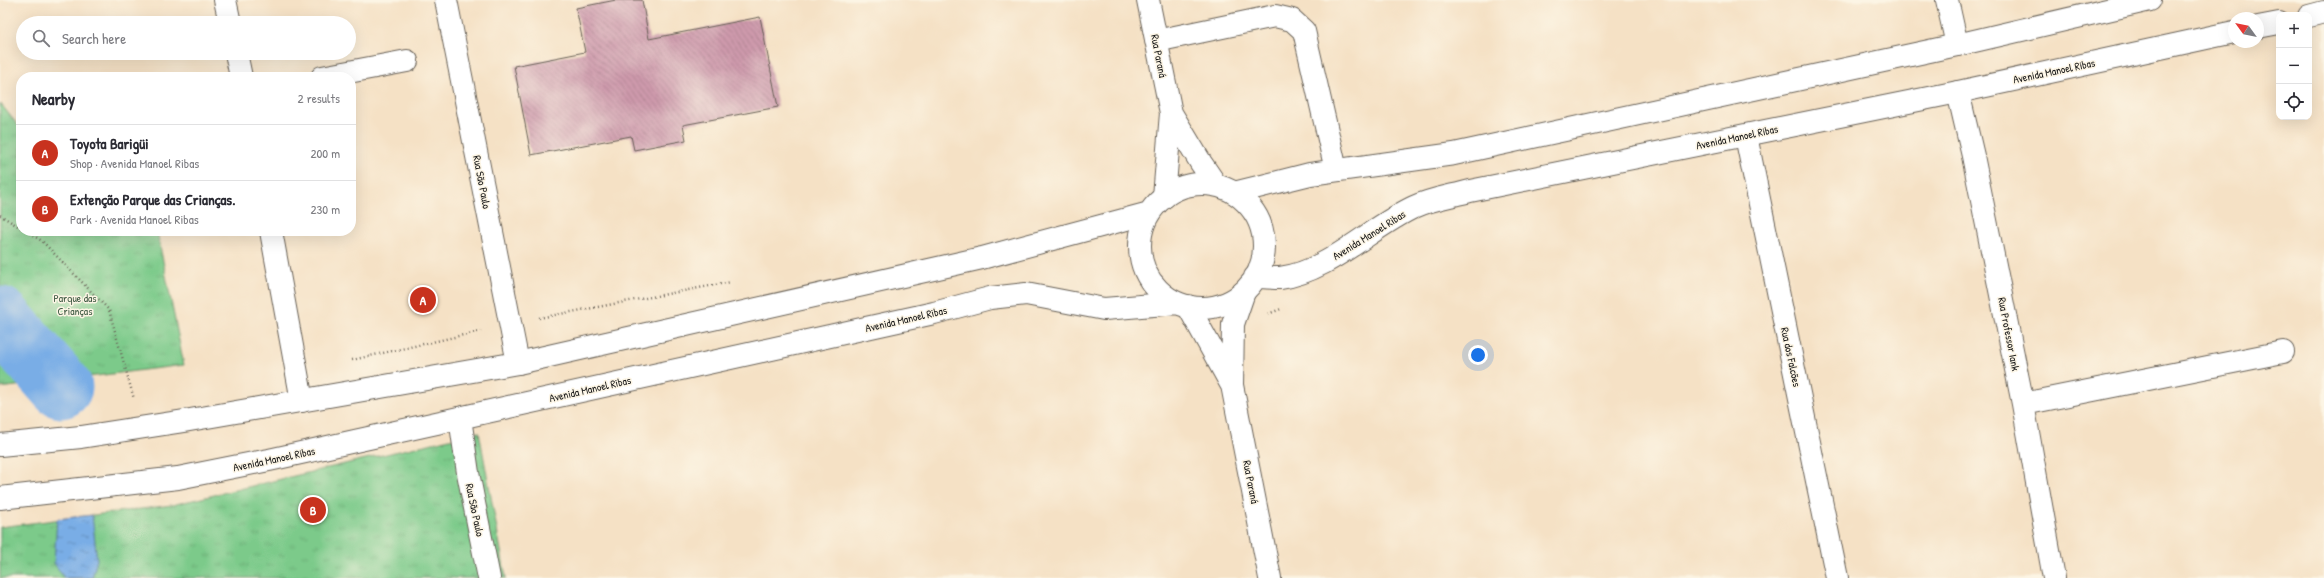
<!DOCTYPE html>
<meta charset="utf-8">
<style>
body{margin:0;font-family:"Patrick Hand",sans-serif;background:#f7f7f7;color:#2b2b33}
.controls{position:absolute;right:12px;top:12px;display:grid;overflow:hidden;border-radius:8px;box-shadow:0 4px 16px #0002}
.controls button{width:36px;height:36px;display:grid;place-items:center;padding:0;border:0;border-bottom:1px solid #e1e1e2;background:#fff;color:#2b2b33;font:20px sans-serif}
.compass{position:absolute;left:2228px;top:12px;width:36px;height:36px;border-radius:50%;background:#fff;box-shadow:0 4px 16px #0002;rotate:303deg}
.you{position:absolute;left:1478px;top:355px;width:14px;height:14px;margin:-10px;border:3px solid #fff;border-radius:50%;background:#1a73e8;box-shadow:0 0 0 6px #1a73e833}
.badge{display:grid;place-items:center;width:26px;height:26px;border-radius:50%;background:#c8321e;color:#fff;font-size:13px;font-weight:700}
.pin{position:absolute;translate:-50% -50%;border:2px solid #fff;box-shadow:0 1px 4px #0006}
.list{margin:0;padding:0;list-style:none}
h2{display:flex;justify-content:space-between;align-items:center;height:52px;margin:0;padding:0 16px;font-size:17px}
h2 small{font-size:13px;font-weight:400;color:#7c7c81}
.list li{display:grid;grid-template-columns:26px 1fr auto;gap:12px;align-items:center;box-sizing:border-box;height:56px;padding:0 16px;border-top:1px solid #e1e1e2}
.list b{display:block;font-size:15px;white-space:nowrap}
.list p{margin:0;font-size:13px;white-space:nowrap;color:#7c7c81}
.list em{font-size:13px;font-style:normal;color:#7c7c81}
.icon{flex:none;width:22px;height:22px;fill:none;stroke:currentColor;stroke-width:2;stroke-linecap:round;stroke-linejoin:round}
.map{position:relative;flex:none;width:2324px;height:578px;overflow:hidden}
.search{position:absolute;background:#fff;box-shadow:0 4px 16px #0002;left:16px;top:16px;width:340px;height:44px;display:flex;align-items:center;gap:10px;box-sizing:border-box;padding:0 14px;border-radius:22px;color:#7c7c81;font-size:15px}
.panel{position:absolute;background:#fff;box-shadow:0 4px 16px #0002;left:16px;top:72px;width:340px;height:164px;border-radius:16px}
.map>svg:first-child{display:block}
</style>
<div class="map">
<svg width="2324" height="578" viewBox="0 0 2324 578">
<defs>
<pattern id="park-tufts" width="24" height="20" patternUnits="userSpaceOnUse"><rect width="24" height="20" fill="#7cca8a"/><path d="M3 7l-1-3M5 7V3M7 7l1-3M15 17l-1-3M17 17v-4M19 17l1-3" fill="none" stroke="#6bad76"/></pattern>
<pattern id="water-ripples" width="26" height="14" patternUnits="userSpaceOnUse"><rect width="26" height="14" fill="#79ade6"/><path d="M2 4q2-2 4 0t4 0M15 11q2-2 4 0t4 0" fill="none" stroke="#628cba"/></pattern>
<pattern id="building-back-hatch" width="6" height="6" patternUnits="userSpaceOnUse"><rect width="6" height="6" fill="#ce9aac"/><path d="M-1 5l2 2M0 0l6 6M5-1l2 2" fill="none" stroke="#a67d8b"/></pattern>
</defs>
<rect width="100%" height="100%" fill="#fcf5e5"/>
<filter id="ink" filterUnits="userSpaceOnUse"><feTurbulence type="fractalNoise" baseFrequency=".025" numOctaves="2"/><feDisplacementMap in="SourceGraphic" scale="8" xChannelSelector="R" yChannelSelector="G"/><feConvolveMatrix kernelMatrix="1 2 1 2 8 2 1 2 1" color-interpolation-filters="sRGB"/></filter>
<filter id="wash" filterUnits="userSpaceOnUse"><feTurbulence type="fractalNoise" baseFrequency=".012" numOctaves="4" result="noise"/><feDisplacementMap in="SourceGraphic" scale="16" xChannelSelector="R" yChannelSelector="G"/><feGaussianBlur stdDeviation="0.9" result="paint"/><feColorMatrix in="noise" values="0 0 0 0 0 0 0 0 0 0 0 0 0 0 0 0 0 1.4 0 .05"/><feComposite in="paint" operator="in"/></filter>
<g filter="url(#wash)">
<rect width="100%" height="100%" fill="#f5e1c5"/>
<path fill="url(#park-tufts)" stroke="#4c7353" d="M0,103L21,129V231H157L184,365L0,388Z
M479,432L506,578H0V527L172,505Z"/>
<path fill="url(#water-ripples)" stroke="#4a6481" d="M0,308L14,323L50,334L49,350L23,353L0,330Z
M92,515L97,560L92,578H64L54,563L57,519Z"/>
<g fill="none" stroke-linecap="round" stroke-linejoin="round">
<path stroke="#79ade6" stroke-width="63" d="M0,318L61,387"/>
</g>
<g id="blocks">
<path fill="url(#building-back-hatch)" d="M616,0H642L649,39L760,17L778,107L683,125L686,140L634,150L631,136L531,155L514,66L585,52L576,8Z"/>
</g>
</g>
<g filter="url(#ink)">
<use href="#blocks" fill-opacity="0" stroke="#686157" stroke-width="1"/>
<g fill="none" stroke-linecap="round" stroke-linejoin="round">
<g stroke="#686157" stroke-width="24">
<path id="minor" d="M225,0L230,23
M446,0L518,363
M1148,0L1171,113L1164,197
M1947,0L1957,45
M1156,41L1275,16L1292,20L1304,31L1336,170
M236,53L241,77
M322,77L407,61
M1958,92L1973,156L2023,404L2054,578
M1171,113L1201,163L1216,185
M1746,136L1837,578
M271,231L302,401
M1244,292L1233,324L1232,385L1270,578
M1188,306L1231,384
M2023,404L2283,352
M460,418L468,473L489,578"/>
</g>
<g stroke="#686157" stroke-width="24">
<path id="major" d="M2309,16L2324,12
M2258,27L2279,23
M1140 246a62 62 0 1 1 124 0a62 62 0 1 1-124 0Z
M1234,193L1310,174L1454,154L1957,45L2150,0
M1255,277C1263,277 1272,278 1280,278C1328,272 1371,227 1414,207C1431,199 1452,196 1470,191L1958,92L2234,32
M0,445L81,437L184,421L518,363L982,258L1149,213
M0,498L178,478L269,460L934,313L990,298L1026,294L1104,309L1178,303"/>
</g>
<path stroke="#686157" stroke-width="2.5" stroke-dasharray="1 3" stroke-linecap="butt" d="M0,215L21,228
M26,231L42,241L109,310L134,399
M1268,314L1281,309
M539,318L731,282
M352,360L481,331"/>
<use href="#minor" stroke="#fff" stroke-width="22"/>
<use href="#major" stroke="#fff" stroke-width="22"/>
</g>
</g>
<g text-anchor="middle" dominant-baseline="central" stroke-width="3" stroke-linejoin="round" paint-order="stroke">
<g font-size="11" fill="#1c1c1c" stroke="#fcf5e5">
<text transform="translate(1159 56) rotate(79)">Rua Paraná</text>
<text transform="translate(2054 71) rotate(-12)">Avenida Manoel Ribas</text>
<text transform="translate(1737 137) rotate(-12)">Avenida Manoel Ribas</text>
<text transform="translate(482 182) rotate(79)">Rua São Paulo</text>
<text transform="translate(1369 235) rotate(-32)">Avenida Manoel Ribas</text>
<text transform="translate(906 319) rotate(-13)">Avenida Manoel Ribas</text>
<text transform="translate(2009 334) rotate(79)">Rua Professor Iank</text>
<text transform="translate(1791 357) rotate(78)">Rua dos Falcões</text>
<text transform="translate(590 389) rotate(-13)">Avenida Manoel Ribas</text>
<text transform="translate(274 459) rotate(-12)">Avenida Manoel Ribas</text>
<text transform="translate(1251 482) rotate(79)">Rua Paraná</text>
<text transform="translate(475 510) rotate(78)">Rua São Paulo</text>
</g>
<g font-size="11" fill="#3e5942" stroke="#fcf5e5">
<text x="75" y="298">Parque das<tspan x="75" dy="13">Crianças</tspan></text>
</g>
</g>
</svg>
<div class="controls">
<button>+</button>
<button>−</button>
<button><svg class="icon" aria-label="locate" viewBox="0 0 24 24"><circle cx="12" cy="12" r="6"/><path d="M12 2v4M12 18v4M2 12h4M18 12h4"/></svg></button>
</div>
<svg class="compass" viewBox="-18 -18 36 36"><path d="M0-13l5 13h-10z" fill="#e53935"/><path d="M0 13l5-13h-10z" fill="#7c7c81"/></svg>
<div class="you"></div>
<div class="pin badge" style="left:423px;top:300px">A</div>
<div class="pin badge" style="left:313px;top:510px">B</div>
<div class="search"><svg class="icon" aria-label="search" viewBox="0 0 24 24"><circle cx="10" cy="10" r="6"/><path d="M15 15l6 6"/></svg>Search here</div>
<section class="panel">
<h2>Nearby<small>2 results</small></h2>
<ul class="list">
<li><span class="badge">A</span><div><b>Toyota Barigüi</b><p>Shop · Avenida Manoel Ribas</p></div><em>200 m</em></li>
<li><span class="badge">B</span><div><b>Extenção Parque das Crianças.</b><p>Park · Avenida Manoel Ribas</p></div><em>230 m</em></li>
</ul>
</section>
</div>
